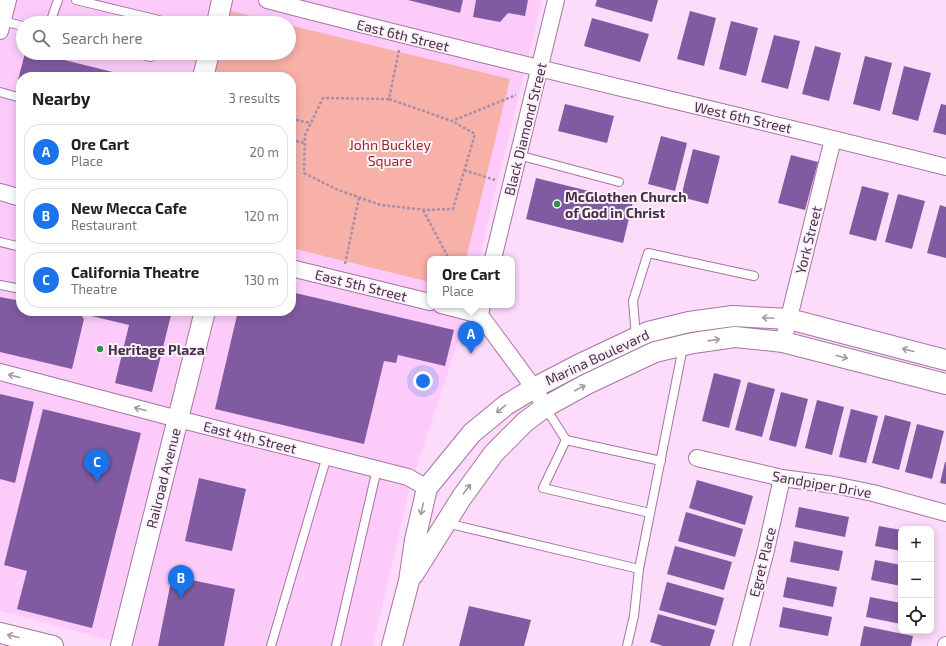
<!DOCTYPE html>
<meta charset="utf-8">
<style>
body{margin:0;font-family:"Exo 2",sans-serif;background:#f6f6f6;color:#202124}
.controls{position:absolute;right:12px;bottom:12px;display:grid;overflow:hidden;border-radius:8px;box-shadow:0 2px 10px #0003}
.controls button{width:36px;height:36px;display:grid;place-items:center;padding:0;border:0;border-bottom:1px solid #e0e0e0;background:#fff;color:#202124;font:20px sans-serif}
.you{position:absolute;left:423px;top:381px;width:14px;height:14px;margin:-10px;border:3px solid #fff;border-radius:50%;background:#1a73e8;box-shadow:0 0 0 6px #1a73e833}
.badge{display:grid;place-items:center;width:26px;height:26px;border-radius:50%;background:#1a73e8;color:#fff;font-size:13px;font-weight:700}
.pin{position:absolute;translate:-50% -33px;filter:drop-shadow(0 1px 2px #0008)}
.pin::after{content:'';position:absolute;top:21px;width:14px;height:12px;background:inherit;clip-path:polygon(0 0,100% 0,50% 100%)}
.popup{position:absolute;left:427px;top:256px;width:88px;height:52px;box-sizing:border-box;display:grid;place-content:center;border-radius:8px;background:#fff;filter:drop-shadow(0 1px 3px #0005);font-size:13px;white-space:nowrap;color:#757577}
.popup b{font-size:15px;color:#202124}
.popup::after{content:'';position:absolute;left:50%;top:100%;margin-left:-8px;border:8px solid transparent;border-top-color:#fff}
.list{margin:0;padding:0;list-style:none}
h2{display:flex;justify-content:space-between;align-items:center;height:52px;margin:0;padding:0 16px;font-size:17px}
h2 small{font-size:13px;font-weight:400;color:#757577}
.list li{display:grid;grid-template-columns:26px 1fr auto;gap:12px;align-items:center;box-sizing:border-box;height:56px;margin:0 8px 8px;padding:0 8px;border:1px solid #e0e0e0;border-radius:16px}
.list b{display:block;font-size:15px;white-space:nowrap}
.list p{margin:0;font-size:13px;white-space:nowrap;color:#757577}
.list em{font-size:13px;font-style:normal;color:#757577}
.icon{flex:none;width:22px;height:22px;fill:none;stroke:currentColor;stroke-width:2;stroke-linecap:round;stroke-linejoin:round}
.map{position:relative;flex:none;width:946px;height:646px;overflow:hidden}
.search{position:absolute;background:#fff;box-shadow:0 2px 10px #0003;left:16px;top:16px;width:280px;height:44px;display:flex;align-items:center;gap:10px;box-sizing:border-box;padding:0 14px;border-radius:22px;color:#757577;font-size:15px}
.panel{position:absolute;background:#fff;box-shadow:0 2px 10px #0003;left:16px;top:72px;width:280px;height:244px;border-radius:16px}
.map>svg:first-child{display:block}
</style>
<div class="map">
<svg width="946" height="646" viewBox="0 0 946 646">
<rect width="100%" height="100%" fill="#fddbfb"/>
<path fill="#fccbfa" fill-rule="evenodd" d="M0,0H542L479,259H430V305H468L464,323L408,494L373,646H132L0,611ZM23,23H289V53H23ZM21,77H291V311H21Z"/>
<path fill="#f7b1a8" d="M230,11L280,23H227Z
M289,25L510,79L466,259H430V282L291,248V77H214L220,53H289Z"/>
<path fill="#815ba2" d="M408,0H463L460,13Z
M476,0H528L525,16L508,13L500,22L473,17Z
M597,0H658L652,22L595,6Z
M690,11L716,18L704,66L677,59Z
M592,18L649,34L640,62L584,46Z
M731,21L758,28L746,76L719,69Z
M774,35L800,41L788,89L761,82Z
M815,46L841,53L829,101L802,94Z
M25,53H36L133,77H21V85L18,80Z
M865,56L892,63L880,111L853,104Z
M904,66L931,73L918,121L892,114Z
M565,104L614,116L607,143L558,131Z
M941,104L946,105V135L933,132Z
M661,136L687,143L675,191L648,184Z
M693,149L720,156L708,204L681,197Z
M791,155L818,162L805,210L778,203Z
M536,178L633,202L623,243L526,219Z
M862,186L889,193L876,241L849,234Z
M898,194L925,201L912,249L885,242Z
M940,205L946,207V258L927,253Z
M291,292L454,330L445,366L398,355L396,363L384,361L364,444L215,409L238,311H291Z
M0,297L21,301V311H69L79,313V311H172L152,392L115,383L129,325L79,313L84,319L72,369L0,352Z
M714,373L741,380L729,428L702,421Z
M748,382L775,389L762,437L735,430Z
M781,392L808,399L796,447L769,440Z
M0,394L34,402L15,483L0,479Z
M817,400L844,407L832,455L805,448Z
M43,409L141,433L92,628L17,609L27,571L4,565Z
M851,409L878,416L866,463L839,457Z
M885,415L911,422L899,470L872,463Z
M917,424L944,431L932,479L905,472Z
M945,462H946V484L940,483Z
M199,478L246,489L232,551L185,541Z
M697,480L753,496L745,525L689,508Z
M799,507L849,517L845,537L795,527Z
M686,512L743,529L735,557L678,541Z
M879,526L901,530V551L875,546Z
M794,541L843,551L839,571L790,562Z
M675,546L732,562L724,590L667,574Z
M875,560L901,565V586L871,580Z
M172,576L235,589L224,646H158Z
M787,577L837,587L833,607L783,597Z
M667,582L724,598L716,626L659,610Z
M870,597L901,603V624L866,617Z
M469,606L531,620L524,646H459Z
M783,607L832,617L828,636L779,627Z
M658,614L715,630L710,646H663L650,642Z
M864,626L913,636L911,646H860Z"/>
<g fill="none" stroke-linecap="round" stroke-linejoin="round">
<g stroke="#a774a5" stroke-width="10">
<path id="service" d="M76,0L159,20L158,23
M2,21L23,26
M50,23L58,0
M134,53L151,57L152,53
M0,92L21,98
M518,155L619,182
M0,242L21,247
M0,285L21,289
M636,337L633,301L648,253L754,276
M545,407L566,440
M650,513L543,488L566,440L661,461
M446,523L639,569L683,347
M271,646L327,456
M336,646L377,469
M627,646L634,616L639,569"/>
</g>
<g stroke="#a774a5" stroke-width="18">
<path id="minor" d="M267,0C492,59 720,110 946,167
M0,31L8,0
M0,192L21,198
M493,259L556,0
M291,268L430,302
M441,305L480,315
M482,305L480,315L534,388L545,407
M783,342L833,139
M0,372L178,419L408,477L427,488
M697,458L782,478L834,485L873,493L946,513
M741,646L766,550L782,478
M946,646V645"/>
</g>
<g stroke="#a774a5" stroke-width="22">
<path id="tertiary" d="M217,23L222,0
M203,77L209,53
M413,575L462,497L494,453L525,422L545,407L587,384L655,352L693,343L735,337L783,342L946,384
M0,633L53,646
M121,646L205,311
M392,646L409,581L415,540L427,488L472,433L506,405L534,388L578,365L648,332L689,322L733,316L789,319L946,360"/>
</g>
<path stroke="#aa8da8" stroke-width="2.5" stroke-dasharray="3 2" stroke-linecap="butt" d="M399,50L389,99L452,121L516,95
M389,99L323,98L305,135L304,173L338,190L381,205L426,210L453,209L475,134L452,121
M291,119L311,123
M291,140L305,143
M464,170L495,180
M423,210L449,259
M345,264L359,198"/>
<use href="#service" stroke="#fff" stroke-width="8"/>
<use href="#minor" stroke="#fff" stroke-width="16"/>
<use href="#tertiary" stroke="#fff" stroke-width="20"/>
</g>
<defs><path id="oneway-shaft" d="M-6 0H5M1.5-3L5.5 0L1.5 3" fill="none" stroke-width="1.6" stroke-linecap="round" stroke-linejoin="round"/></defs>
<g stroke="#a298a2">
<use href="#oneway-shaft" transform="translate(768 318) rotate(-177)"/>
<use href="#oneway-shaft" transform="translate(714 340) rotate(-8)"/>
<use href="#oneway-shaft" transform="translate(908 350) rotate(-165)"/>
<use href="#oneway-shaft" transform="translate(842 357) rotate(14)"/>
<use href="#oneway-shaft" transform="translate(14 376) rotate(-165)"/>
<use href="#oneway-shaft" transform="translate(580 388) rotate(-28)"/>
<use href="#oneway-shaft" transform="translate(140 409) rotate(-165)"/>
<use href="#oneway-shaft" transform="translate(501 409) rotate(140)"/>
<use href="#oneway-shaft" transform="translate(467 489) rotate(-53)"/>
<use href="#oneway-shaft" transform="translate(422 509) rotate(103)"/>
<use href="#oneway-shaft" transform="translate(13 636) rotate(-166)"/>
</g>
<g fill="#329347" stroke="#fcf1fc" stroke-width="1.5">
<circle cx="557" cy="204" r="4"/>
<circle cx="100" cy="349" r="4"/>
</g>
<g text-anchor="middle" dominant-baseline="central" stroke-width="4" stroke-linejoin="round" paint-order="stroke">
<g font-size="14" fill="#463045" stroke="#fcf1fc">
<text transform="translate(403 35) rotate(14)">East 6th Street</text>
<text transform="translate(743 117) rotate(13)">West 6th Street</text>
<text transform="translate(525 129) rotate(-76)">Black Diamond Street</text>
<text transform="translate(808 240) rotate(-76)">York Street</text>
<text transform="translate(361 285) rotate(14)">East 5th Street</text>
<text transform="translate(597 357) rotate(-25)">Marina Boulevard</text>
<text transform="translate(250 437) rotate(14)">East 4th Street</text>
<text transform="translate(163 478) rotate(-76)">Railroad Avenue</text>
<text transform="translate(822 484) rotate(10)">Sandpiper Drive</text>
<text transform="translate(762 562) rotate(-76)">Egret Place</text>
</g>
<g font-size="14" fill="#972b25" stroke="#fcf1fc">
<text x="390" y="144">John Buckley<tspan x="390" dy="16">Square</tspan></text>
</g>
<g font-size="14" font-weight="bold" fill="#463045" stroke="#fcf1fc" text-anchor="start">
<text x="565" y="196">McGlothen Church<tspan x="565" dy="16">of God in Christ</tspan></text>
<text x="108" y="349">Heritage Plaza</text>
</g>
</g>
</svg>
<div class="controls">
<button>+</button>
<button>−</button>
<button><svg class="icon" aria-label="locate" viewBox="0 0 24 24"><circle cx="12" cy="12" r="6"/><path d="M12 2v4M12 18v4M2 12h4M18 12h4"/></svg></button>
</div>
<div class="you"></div>
<div class="pin badge" style="left:471px;top:354px">A</div>
<div class="popup"><b>Ore Cart</b>Place</div>
<div class="pin badge" style="left:181px;top:598px">B</div>
<div class="pin badge" style="left:97px;top:482px">C</div>
<div class="search"><svg class="icon" aria-label="search" viewBox="0 0 24 24"><circle cx="10" cy="10" r="6"/><path d="M15 15l6 6"/></svg>Search here</div>
<section class="panel">
<h2>Nearby<small>3 results</small></h2>
<ul class="list">
<li><span class="badge">A</span><div><b>Ore Cart</b><p>Place</p></div><em>20 m</em></li>
<li><span class="badge">B</span><div><b>New Mecca Cafe</b><p>Restaurant</p></div><em>120 m</em></li>
<li><span class="badge">C</span><div><b>California Theatre</b><p>Theatre</p></div><em>130 m</em></li>
</ul>
</section>
</div>
